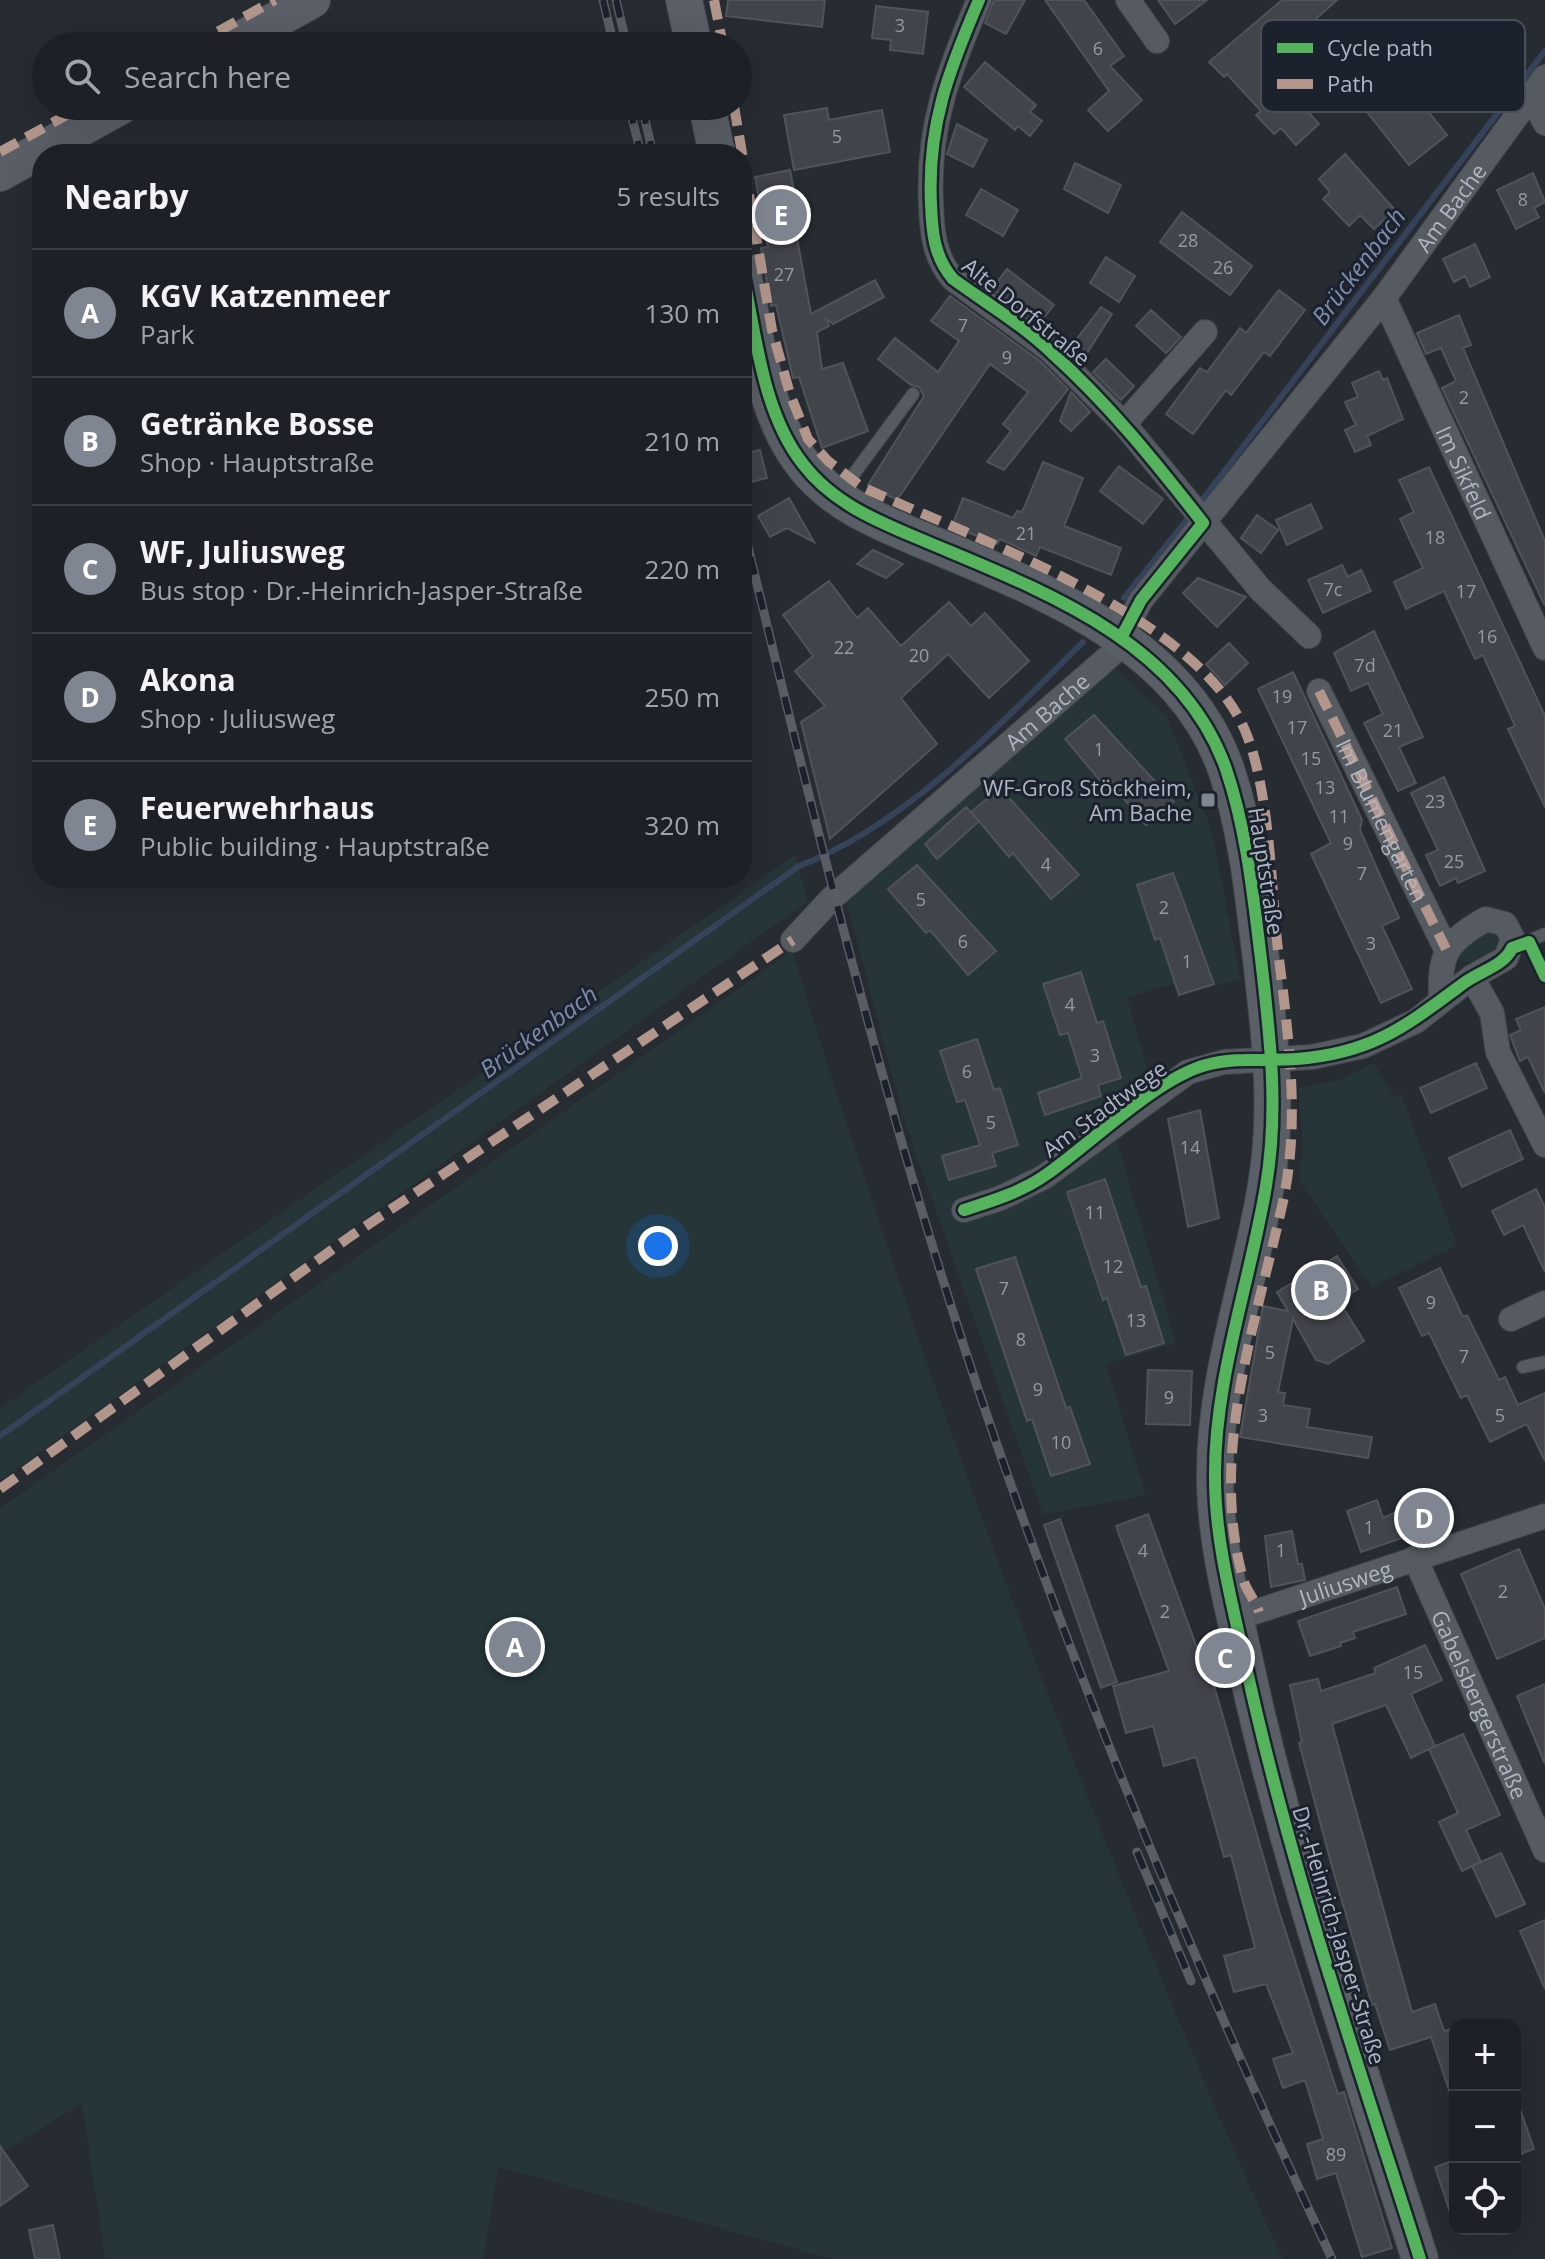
<!DOCTYPE html>
<meta charset="utf-8">
<style>
body{margin:0;font-family:"Open Sans",sans-serif;background:#25282e;color:#f1f3f6}
.controls{position:absolute;right:24px;bottom:24px;display:grid;overflow:hidden;border-radius:16px;box-shadow:0 8px 32px #0002}
.controls button{width:72px;height:72px;display:grid;place-items:center;padding:0;border:0;border-bottom:2px solid #3b3e43;background:#1d2026;color:#f1f3f6;font:40px sans-serif}
.you{position:absolute;left:658px;top:1246px;width:28px;height:28px;margin:-20px;border:6px solid #fff;border-radius:50%;background:#1a73e8;box-shadow:0 0 0 12px #1a73e833}
.badge{display:grid;place-items:center;width:52px;height:52px;border-radius:50%;background:#808691;color:#fff;font-size:26px;font-weight:700}
.pin{position:absolute;translate:-50% -50%;border:4px solid #fff;box-shadow:0 2px 8px #0006}
.list{margin:0;padding:0;list-style:none}
h2{display:flex;justify-content:space-between;align-items:center;height:104px;margin:0;padding:0 32px;font-size:34px}
h2 small{font-size:26px;font-weight:400;color:#a0a3a7}
.list li{display:grid;grid-template-columns:52px 1fr auto;gap:24px;align-items:center;box-sizing:border-box;height:128px;padding:0 32px;border-top:2px solid #3b3e43}
.list b{display:block;font-size:30px;white-space:nowrap}
.list p{margin:0;font-size:26px;white-space:nowrap;color:#a0a3a7}
.list em{font-size:26px;font-style:normal;color:#a0a3a7}
.icon{flex:none;width:44px;height:44px;fill:none;stroke:currentColor;stroke-width:2;stroke-linecap:round;stroke-linejoin:round}
.map{position:relative;flex:none;width:1545px;height:2259px;overflow:hidden}
.search{position:absolute;background:#1d2026;box-shadow:0 8px 32px #0002;left:32px;top:32px;width:720px;height:88px;display:flex;align-items:center;gap:20px;box-sizing:border-box;padding:0 28px;border-radius:44px;color:#a0a3a7;font-size:30px}
.panel{position:absolute;background:#1d2026;box-shadow:0 8px 32px #0002;left:32px;top:144px;width:720px;height:744px;border-radius:32px}
.map>svg:first-child{display:block}
</style>
<div class="map">
<svg width="1545" height="2259" viewBox="0 0 1545 2259">
<rect width="100%" height="100%" fill="#272b32"/>
<path fill="#253538" d="M1115,667L1167,717L1212,831L1240,979L1179,995L1174,984L1127,997L1154,1094L1112,1125L1176,1343L1106,1364L1146,1495L1043,1515L904,1120L843,889Z
M795,855L808,901L0,1481V1408Z
M1497,929L1504,947L1473,964L1459,960L1456,956L1466,938Z
M792,951C891,1271 1002,1587 1128,1897C1178,2019 1227,2140 1283,2259H832L499,2167L483,2259H105L82,2103L0,2154V1508Z
M1374,1063L1395,1097L1401,1094L1457,1245L1372,1287L1298,1179L1303,1146L1298,1088L1341,1079Z"/>
<g fill="none" stroke-linecap="round" stroke-linejoin="round">
<path stroke="#35435a" stroke-width="6" d="M1200,503L1545,51
M1124,598L1190,516
M0,1436L799,866C908,824 1001,723 1083,642"/>
</g>
<path fill="#41454b" stroke="#4f535a" stroke-width="2" d="M728,0H825L822,27L726,16Z
M994,0H1025L1006,34L985,23Z
M1045,0H1084L1124,56L1110,66L1142,100L1108,131L1088,110L1109,91Z
M1158,0H1207L1175,24Z
M1282,0H1337L1262,67L1284,91L1287,88L1319,124L1296,145L1281,128L1274,134L1256,115L1261,111L1227,74L1224,77L1209,62Z
M876,6L928,12L923,54L890,50L891,40L872,38Z
M1379,50L1447,135L1409,165L1341,79Z
M985,62L1036,105L1030,112L1042,121L1030,136L1018,126L1015,130L964,87Z
M827,108L829,120L882,110L890,152L794,170L784,115Z
M957,124L987,140L973,167L947,154Z
M1345,154L1395,210L1374,229L1360,215L1349,226L1323,199L1330,192L1319,179Z
M1075,163L1121,185L1108,213L1064,189Z
M790,170L801,226L795,227L811,314L875,280L884,297L833,324L826,319L829,326L817,332L822,369L843,363L868,431L822,448L799,377L793,378L776,305L771,306L761,248L768,247L755,177Z
M1533,173L1545,202L1534,208L1539,217L1516,229L1497,190Z
M981,189L1018,210L1003,236L966,215Z
M1182,212L1252,266L1230,295L1160,242Z
M1475,244L1490,277L1470,287L1465,276L1454,282L1443,259Z
M1106,257L1135,276L1119,302L1090,283Z
M1007,269L1054,305L1039,324L992,289Z
M1279,290L1305,310L1270,356L1264,352L1231,395L1226,390L1193,434L1166,414L1200,368L1207,372L1240,328L1246,333Z
M950,296L1040,361L1068,389L1004,470L987,462L1011,431L1003,424L1028,392L990,364L897,500L868,485L924,396L919,387L911,385L878,359L895,338L938,372L959,341L931,321Z
M1101,307L1112,314L1082,361L1070,348Z
M1151,310L1181,337L1166,353L1136,326Z
M1459,315L1471,345L1463,348L1545,541V606L1442,388L1456,381L1441,348L1426,354L1417,333Z
M1106,359L1134,386L1121,400L1093,372Z
M1379,371L1383,380L1387,378L1403,419L1367,436L1371,445L1355,452L1345,430L1356,425L1345,402L1358,397L1352,383Z
M1071,392L1090,412L1071,431L1060,421Z
M760,450L767,478L751,482L743,454Z
M1043,462L1083,478L1064,526L1121,548L1111,575L1040,547L1036,556L1000,539L997,544L952,526L963,498L1013,518L1017,511L1021,512L1024,508Z
M1119,466L1163,499L1143,524L1100,491Z
M1429,467L1545,716V807L1508,729L1515,726L1483,655L1475,659L1444,591L1406,609L1394,582L1423,568L1400,519L1414,512L1399,480Z
M789,498L814,542L787,528L770,537L758,516Z
M1311,504L1322,528L1287,545L1276,520Z
M1257,515L1278,530L1261,553L1241,538Z
M873,550L903,564L886,578L857,564Z
M1342,565L1348,577L1361,570L1371,591L1323,613L1308,580Z
M1198,578L1246,597L1217,627L1183,593Z
M829,581L857,618L868,608L901,646L949,602L971,626L985,613L1029,661L989,698L948,654L901,698L937,744L830,839L801,722L825,706L795,671L813,656L783,615Z
M1374,631L1423,737L1399,747L1416,783L1398,791L1364,723L1383,714L1368,683L1351,691L1334,653Z
M1229,643L1248,663L1225,685L1206,664Z
M1293,672L1362,820L1360,830L1399,918L1382,926L1412,989L1381,1003L1311,854L1331,843L1258,689Z
M1094,715L1174,802L1146,825L1108,780L1103,784L1065,739Z
M1444,777L1485,871L1458,883L1456,878L1440,886L1426,855L1438,850L1411,793Z
M1000,788L1079,875L1051,899L1013,853L1009,857L979,821L937,859L925,844L966,807L979,821L971,812Z
M917,865L996,951L968,975L930,930L926,933L888,889Z
M1173,873L1214,984L1179,995L1160,938L1155,940L1137,885Z
M1081,972L1097,1023L1103,1021L1121,1078L1098,1085L1101,1096L1045,1115L1038,1093L1082,1078L1068,1033L1060,1035L1043,984Z
M1545,1007V1093L1528,1057L1520,1061L1510,1035L1521,1030L1516,1019Z
M977,1039L994,1090L1000,1088L1018,1145L992,1153L996,1166L949,1180L942,1156L980,1145L965,1100L957,1102L940,1051Z
M1476,1063L1487,1088L1431,1113L1420,1088Z
M1200,1110L1219,1218L1188,1227L1168,1119Z
M1510,1130L1523,1159L1462,1187L1449,1158Z
M1105,1179L1141,1287L1146,1286L1164,1343L1126,1355L1107,1298L1103,1300L1067,1192Z
M1536,1189L1545,1207V1272L1523,1225L1504,1235L1492,1211Z
M1337,1256L1358,1289L1339,1301L1364,1341L1328,1364L1316,1360L1293,1319L1278,1392L1285,1393L1283,1405L1310,1409L1307,1427L1372,1437L1368,1458L1240,1437L1263,1306L1288,1311L1277,1292Z
M1015,1257L1066,1408L1070,1407L1090,1464L1051,1476L1032,1419L1027,1421L976,1269Z
M1440,1268L1463,1317L1467,1315L1499,1380L1505,1377L1518,1405L1545,1393V1461L1527,1424L1490,1442L1467,1395L1461,1398L1429,1333L1422,1336L1399,1288Z
M1148,1370L1192,1371L1190,1425L1146,1424Z
M1437,1494L1449,1522L1361,1552L1347,1511L1377,1500L1383,1518Z
M1148,1514L1200,1656L1205,1654L1278,1908L1338,2094L1344,2092L1392,2248L1362,2257L1336,2173L1317,2179L1307,2144L1323,2139L1305,2080L1283,2088L1273,2059L1293,2053L1266,1984L1234,1992L1224,1956L1255,1948L1231,1855L1224,1857L1196,1757L1164,1766L1153,1726L1126,1733L1113,1686L1169,1671L1116,1526Z
M1060,1519L1117,1682L1101,1688L1044,1525Z
M1292,1531L1298,1564H1302L1305,1580L1271,1587L1265,1536Z
M1519,1549L1545,1609V1638L1497,1659L1461,1574Z
M1397,1587L1406,1614L1353,1632L1355,1638L1340,1643L1341,1646L1310,1656L1298,1621Z
M1425,1645L1442,1680L1411,1694L1435,1746L1411,1758L1386,1705L1332,1724L1412,2012L1435,2004L1444,2031L1455,2028L1452,2099L1431,2037L1390,2050L1375,2004L1372,2005L1331,1863L1299,1743L1302,1742L1290,1685L1318,1679L1321,1691L1376,1673L1374,1668Z
M1545,1684V1764L1517,1696Z
M1463,1734L1500,1815L1466,1830L1481,1862L1462,1871L1439,1822L1458,1813L1429,1749Z
M1501,1853L1525,1904L1496,1917L1472,1866Z
M1545,1920V1989L1520,1931Z
M1518,2103L1534,2149L1515,2156V2104Z
M0,2146L28,2186L0,2206Z
M1455,2160V2217L1452,2218L1435,2167Z
M53,2225L60,2259H35L29,2230Z"/>
<g fill="none" stroke-linecap="round" stroke-linejoin="round">
<g stroke="#42464b" stroke-width="14">
<path id="lane" d="M839,494L913,394
M1512,948L1545,934
M1523,1367L1545,1362"/>
</g>
<g stroke="#42464b" stroke-width="26">
<g id="street">
<path d="M979,0C949,70 927,126 931,204C932,232 934,257 953,279L1050,350L1124,424L1260,589L1309,636"/>
<path d="M1128,0L1157,41"/>
<path d="M1531,95L1545,123"/>
<path id="s1" d="M1384,298L1545,648"/>
<path d="M1124,424L1205,332"/>
<path d="M1319,691L1446,949"/>
<path id="s2" d="M793,940L833,897L1112,654L1141,600L1384,298L1545,77"/>
<path d="M1472,977L1492,1013L1498,1052L1545,1145"/>
<path d="M964,1210L1001,1198L1044,1177L1188,1072L1224,1062L1312,1057L1363,1046L1416,1021L1472,977L1506,958L1513,939L1505,924L1486,919C1446,942 1439,954 1441,1000"/>
<path d="M1511,1319L1545,1303"/>
<path id="s3" d="M1415,1558L1545,1850"/>
<path id="s4" d="M1237,1618L1545,1516"/>
</g>
</g>
<g stroke="#42464b" stroke-width="38">
<path id="secondary" d="M684,0L694,46
M229,46L312,0
M707,106L717,154
M0,173L121,106
M742,270C756,334 762,412 803,464C834,505 882,523 927,542C1041,590 1181,641 1226,769C1247,831 1253,895 1261,959C1270,1036 1279,1110 1266,1186C1250,1283 1214,1379 1215,1478C1215,1545 1235,1614 1249,1680C1293,1876 1359,2067 1420,2259"/>
</g>
<use href="#lane" stroke="#565a61" stroke-width="12"/>
<use href="#street" stroke="#565a61" stroke-width="24"/>
<use href="#secondary" stroke="#5a5e66" stroke-width="36"/>
<g stroke="#5a5d64" stroke-width="9">
<path id="rail" d="M603,0L614,46
M616,0L627,46
M629,106L641,154
M642,106L653,154
M742,522C812,812 883,1103 977,1386C1077,1685 1198,1974 1332,2259
M1137,1852L1191,1981"/>
</g>
<use href="#rail" stroke="#1b212d" stroke-width="6" stroke-dasharray="18" stroke-linecap="butt"/>
<g stroke="#b2968c" stroke-width="10" stroke-dasharray="20 10" stroke-linecap="butt">
<path d="M714,0L723,46"/>
<path d="M192,46L275,0"/>
<path d="M734,106L772,330L790,394L808,439L828,461L862,487C972,538 1205,617 1248,738C1269,795 1271,880 1277,941C1287,1029 1302,1118 1282,1206C1255,1327 1208,1457 1244,1582C1248,1593 1255,1600 1259,1612"/>
<path d="M0,152L83,106"/>
<path id="s5" d="M1319,691L1446,949"/>
<path d="M0,1489L351,1236L793,940"/>
</g>
<g stroke="#1b212d" stroke-width="17">
<path id="cycleway" d="M979,0C949,70 927,126 931,204C932,232 934,257 953,279C986,303 1023,325 1052,353C1109,404 1156,463 1203,523L1141,600L1121,638
M742,270C756,334 762,412 803,464C834,505 882,523 927,542C1041,590 1181,641 1226,769C1247,831 1253,895 1261,959C1270,1036 1279,1110 1266,1186C1250,1283 1214,1379 1215,1478C1215,1545 1235,1614 1249,1680C1293,1876 1359,2067 1420,2259
M964,1210C992,1201 1022,1192 1047,1174C1090,1144 1157,1078 1206,1065C1235,1057 1267,1061 1297,1059C1373,1053 1406,1026 1464,983C1480,971 1504,966 1512,948L1529,942L1545,976"/>
</g>
<use href="#cycleway" stroke="#56b35d" stroke-width="12"/>
</g>
<rect fill="#808691" stroke="#1b212d" stroke-width="3" x="1200" y="792" width="16" height="16" rx="4"/>
<g text-anchor="middle" dominant-baseline="central" stroke-width="6" stroke-linejoin="round" paint-order="stroke">
<g font-size="18" fill="#949aa6">
<text x="900" y="25">3</text>
<text x="1098" y="48">6</text>
<text x="837" y="136">5</text>
<text x="1523" y="199">8</text>
<text x="1188" y="240">28</text>
<text x="1223" y="267">26</text>
<text x="784" y="274">27</text>
<text x="963" y="325">7</text>
<text x="1007" y="357">9</text>
<text x="1464" y="397">2</text>
<text x="1026" y="533">21</text>
<text x="1435" y="537">18</text>
<text x="1333" y="589">7c</text>
<text x="1466" y="591">17</text>
<text x="1487" y="636">16</text>
<text x="844" y="647">22</text>
<text x="919" y="655">20</text>
<text x="1365" y="665">7d</text>
<text x="1282" y="696">19</text>
<text x="1297" y="727">17</text>
<text x="1393" y="730">21</text>
<text x="1099" y="749">1</text>
<text x="1311" y="758">15</text>
<text x="1325" y="787">13</text>
<text x="1435" y="801">23</text>
<text x="1339" y="816">11</text>
<text x="1348" y="843">9</text>
<text x="1454" y="861">25</text>
<text x="1046" y="864">4</text>
<text x="1362" y="873">7</text>
<text x="921" y="899">5</text>
<text x="1164" y="907">2</text>
<text x="963" y="941">6</text>
<text x="1371" y="943">3</text>
<text x="1187" y="961">1</text>
<text x="1070" y="1004">4</text>
<text x="1095" y="1055">3</text>
<text x="967" y="1071">6</text>
<text x="991" y="1122">5</text>
<text x="1190" y="1147">14</text>
<text x="1095" y="1212">11</text>
<text x="1113" y="1266">12</text>
<text x="1004" y="1288">7</text>
<text x="1431" y="1302">9</text>
<text x="1136" y="1320">13</text>
<text x="1021" y="1339">8</text>
<text x="1270" y="1352">5</text>
<text x="1464" y="1356">7</text>
<text x="1038" y="1389">9</text>
<text x="1169" y="1397">9</text>
<text x="1263" y="1415">3</text>
<text x="1500" y="1415">5</text>
<text x="1061" y="1442">10</text>
<text x="1369" y="1527">1</text>
<text x="1143" y="1550">4</text>
<text x="1281" y="1550">1</text>
<text x="1503" y="1591">2</text>
<text x="1165" y="1611">2</text>
<text x="1413" y="1672">15</text>
<text x="1336" y="2154">89</text>
</g>
<g font-size="22" fill="#b0b7c4" stroke="#1b212d">
<text stroke="none"><textPath href="#s2" startOffset="990">Am Bache</textPath></text>
<text transform="translate(1027 311) rotate(39)">Alte Dorfstraße</text>
<text stroke="none"><textPath href="#s1" startOffset="192">Im Sikfeld</textPath></text>
<text stroke="none"><textPath href="#s2" startOffset="342">Am Bache</textPath></text>
<text stroke="none"><textPath href="#s5" startOffset="144">Im Blumengarten</textPath></text>
<text transform="translate(1267 871) rotate(81)">Hauptstraße</text>
<text transform="translate(1104 1108) rotate(-36)">Am Stadtwege</text>
<text stroke="none"><textPath href="#s4" startOffset="114">Juliusweg</textPath></text>
<text stroke="none"><textPath href="#s3" startOffset="160">Gabelsbergerstraße</textPath></text>
<text transform="translate(1340 1935) rotate(73)">Dr.-Heinrich-Jasper-Straße</text>
</g>
<g font-size="22" fill="#b0b7c4" stroke="#1b212d" text-anchor="end">
<text x="1192" y="787">WF-Groß Stöckheim,<tspan x="1192" dy="25">Am Bache</tspan></text>
</g>
<g font-size="24" font-style="italic" fill="#7a8dab" stroke="#1b212d">
<text transform="translate(1358 266) rotate(-53)">Brückenbach</text>
<text transform="translate(538 1031) rotate(-36)">Brückenbach</text>
</g>
</g>
<rect x="1261" y="20" width="264" height="92" rx="12" fill="#1b212d" stroke="#484e5a" stroke-width="2"/>
<rect x="1277" y="43" width="36" height="10" fill="#56b35d"/>
<rect x="1277" y="79" width="36" height="10" fill="#b2968c"/>
<g font-size="22" fill="#b0b7c4">
<text x="1327" y="56">Cycle path</text>
<text x="1327" y="92">Path</text>
</g>
</svg>
<div class="controls">
<button>+</button>
<button>−</button>
<button><svg class="icon" aria-label="locate" viewBox="0 0 24 24"><circle cx="12" cy="12" r="6"/><path d="M12 2v4M12 18v4M2 12h4M18 12h4"/></svg></button>
</div>
<div class="you"></div>
<div class="pin badge" style="left:515px;top:1647px">A</div>
<div class="pin badge" style="left:1321px;top:1290px">B</div>
<div class="pin badge" style="left:1225px;top:1658px">C</div>
<div class="pin badge" style="left:1424px;top:1518px">D</div>
<div class="pin badge" style="left:781px;top:215px">E</div>
<div class="search"><svg class="icon" aria-label="search" viewBox="0 0 24 24"><circle cx="10" cy="10" r="6"/><path d="M15 15l6 6"/></svg>Search here</div>
<section class="panel">
<h2>Nearby<small>5 results</small></h2>
<ul class="list">
<li><span class="badge">A</span><div><b>KGV Katzenmeer</b><p>Park</p></div><em>130 m</em></li>
<li><span class="badge">B</span><div><b>Getränke Bosse</b><p>Shop · Hauptstraße</p></div><em>210 m</em></li>
<li><span class="badge">C</span><div><b>WF, Juliusweg</b><p>Bus stop · Dr.-Heinrich-Jasper-Straße</p></div><em>220 m</em></li>
<li><span class="badge">D</span><div><b>Akona</b><p>Shop · Juliusweg</p></div><em>250 m</em></li>
<li><span class="badge">E</span><div><b>Feuerwehrhaus</b><p>Public building · Hauptstraße</p></div><em>320 m</em></li>
</ul>
</section>
</div>
